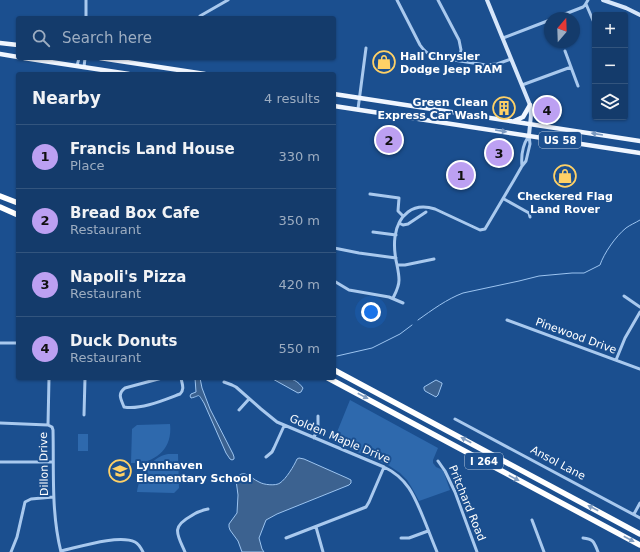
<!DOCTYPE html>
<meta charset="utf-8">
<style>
body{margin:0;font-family:"DejaVu Sans",sans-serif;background:#214673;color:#f1f3f6}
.controls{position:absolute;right:12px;top:12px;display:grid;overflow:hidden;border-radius:4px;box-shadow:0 1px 3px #0004}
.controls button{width:36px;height:36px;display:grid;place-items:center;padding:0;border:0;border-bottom:1px solid #33557e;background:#143b6b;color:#f1f3f6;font:20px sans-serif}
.compass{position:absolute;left:544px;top:12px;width:36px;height:36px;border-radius:50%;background:#143b6b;box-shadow:0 1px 3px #0004;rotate:19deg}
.you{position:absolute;left:371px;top:312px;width:14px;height:14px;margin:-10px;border:3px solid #fff;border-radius:50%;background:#1a73e8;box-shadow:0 0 0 6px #1a73e833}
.badge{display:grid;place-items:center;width:26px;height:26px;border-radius:50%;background:#bca0f2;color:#111;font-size:13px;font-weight:700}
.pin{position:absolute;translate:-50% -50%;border:2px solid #fff;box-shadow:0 1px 4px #0006}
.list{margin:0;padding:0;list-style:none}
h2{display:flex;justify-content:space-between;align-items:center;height:52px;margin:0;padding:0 16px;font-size:17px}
h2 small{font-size:13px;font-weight:400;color:#9dadc1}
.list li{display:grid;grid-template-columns:26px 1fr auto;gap:12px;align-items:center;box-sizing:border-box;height:64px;padding:0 16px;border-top:1px solid #33557e}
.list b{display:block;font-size:15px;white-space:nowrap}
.list p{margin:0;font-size:13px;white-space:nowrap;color:#9dadc1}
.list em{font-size:13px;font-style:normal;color:#9dadc1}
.icon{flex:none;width:22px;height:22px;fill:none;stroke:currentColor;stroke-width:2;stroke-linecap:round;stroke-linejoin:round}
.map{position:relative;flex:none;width:640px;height:552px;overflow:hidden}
.search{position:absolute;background:#143b6b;box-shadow:0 1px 3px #0004;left:16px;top:16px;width:320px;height:44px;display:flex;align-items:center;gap:10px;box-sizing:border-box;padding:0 14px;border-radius:4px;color:#9dadc1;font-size:15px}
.panel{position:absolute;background:#143b6b;box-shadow:0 1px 3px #0004;left:16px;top:72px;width:320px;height:308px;border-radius:4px}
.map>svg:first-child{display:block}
</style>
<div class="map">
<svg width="640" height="552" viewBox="0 0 640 552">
<rect width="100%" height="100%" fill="#1b4f8f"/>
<path fill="#2e69ad" d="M350,400L438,448L433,460V463L436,467L443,470L450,490L419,501L412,488L407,480L400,473L388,465L333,442Z
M170,424C173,449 155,464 131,463L132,429L137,425Z
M78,434H88V451H78Z
M178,454L179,488L174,493L137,492C139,476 151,457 168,454C171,454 174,454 178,454Z"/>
<path fill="#3c6290" stroke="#9cc4f0" d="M195,378H200L202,388L210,409L233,454L234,457V459L232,460L230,459L226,453L204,403C197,392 201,396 191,398L190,396L191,394L196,392Z
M271,378C285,378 294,376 303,388L301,392L298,393Z
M436,380L442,383V384L438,395L436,397L425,391L424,389V387Z
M299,458L304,459L347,478L351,480V483L349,485L277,514L266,520L259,538L262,549L264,552H242L238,541L230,530L229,527V524L237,513L238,495L236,480L237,477C239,475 242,473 245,474C250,475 254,480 259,482C264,485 276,486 280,483C286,479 294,466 297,459Z"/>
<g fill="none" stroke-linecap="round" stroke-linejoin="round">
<path stroke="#9cc4f0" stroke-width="1" d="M418,320C432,310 447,299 463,293L519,281L539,276L572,273H584L600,265C604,253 616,236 626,228C630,225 635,223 640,220
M337,356L372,348L400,334L412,325"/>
<path stroke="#a9c9ee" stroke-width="3" d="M86,0V18
M397,0L420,45C424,51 428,54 434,57L486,65L497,64L511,59
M438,0L459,40L461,50L459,61
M586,4L595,25
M200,16L228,0
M555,18L583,7L585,5L588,0
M503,38L550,20
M565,51L578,86
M77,66L79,58
M84,67L85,58
M522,85L571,67
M358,109L366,48
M522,166C521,156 523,145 528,137
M370,194L399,198L398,211L403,216
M504,199L529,213L530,217
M399,223L403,225L408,224L426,212
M373,232L396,235
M334,248L359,253L396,258
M397,265H405L434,259
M334,281L349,290L389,297L403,303
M624,296L640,307
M393,298C396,292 399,287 399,280C399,275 398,270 397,265C393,248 392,224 408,212C416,206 425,206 435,209L480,230L485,229L514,180L522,166L526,161L530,144L529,135
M507,320L640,369
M0,343H18
M616,360L625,338L640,312
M162,378L125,388C117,394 121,399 124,407C141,410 164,400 180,394C185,389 182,384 181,378
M224,382L232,385L236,387L261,409L277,422L384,467C407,478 414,495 423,517C428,529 432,540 437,552
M239,410L249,399
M84,415L85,378
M455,419L640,518
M0,423L48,425
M48,425L52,427L53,430C54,471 51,512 61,552
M48,425L49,378
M314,438L318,426V416
M266,457L272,452L274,448L284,426
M438,461L445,471L455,492L477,552
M0,462H53
M634,514L640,503
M532,520L544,552
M316,527L323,552
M286,538L366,507L369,502L384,467
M401,538H409L428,531
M583,538C594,539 594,542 598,552
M61,551C79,547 119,534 135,542C139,544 141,548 143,552
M11,552L17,537L25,502L31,499L53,497
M185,552C177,534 171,527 191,516C197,512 202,510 208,509"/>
<path stroke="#d6e6fa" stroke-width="4" d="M487,0L530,105L531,115L529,135
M603,0L626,8L640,15"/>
<path stroke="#f0f6ff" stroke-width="4.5" d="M0,43L18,45
M0,54L18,57
M24,58L129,74
M100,58L205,74
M334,94L640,141
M334,106L640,153
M514,121L523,117L530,105"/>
<path stroke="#fff" stroke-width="5.5" d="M0,196L18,203
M0,207L18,215
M334,370L640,534
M328,378L640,545"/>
</g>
<defs><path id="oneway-solid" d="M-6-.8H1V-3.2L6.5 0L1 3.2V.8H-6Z"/></defs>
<g fill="#7b9ac1">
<use href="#oneway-solid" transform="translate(501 131) rotate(9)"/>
<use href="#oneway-solid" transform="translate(597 134) rotate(-171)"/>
</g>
<g fill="#829ec1">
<use href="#oneway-solid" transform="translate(363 396) rotate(28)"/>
<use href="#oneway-solid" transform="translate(466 440) rotate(-152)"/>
<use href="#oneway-solid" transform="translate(514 478) rotate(28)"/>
<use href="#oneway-solid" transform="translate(593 508) rotate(-152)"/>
<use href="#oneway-solid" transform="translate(629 539) rotate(28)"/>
</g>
<defs>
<g id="shop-ring" transform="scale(1.15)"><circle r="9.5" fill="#1b4f8f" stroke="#ffd166" stroke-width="1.5"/><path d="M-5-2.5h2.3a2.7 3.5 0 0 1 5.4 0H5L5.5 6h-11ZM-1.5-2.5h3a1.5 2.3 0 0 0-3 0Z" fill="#ffd166"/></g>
<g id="building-ring" transform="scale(1.15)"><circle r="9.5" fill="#1b4f8f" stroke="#ffd166" stroke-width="1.5"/><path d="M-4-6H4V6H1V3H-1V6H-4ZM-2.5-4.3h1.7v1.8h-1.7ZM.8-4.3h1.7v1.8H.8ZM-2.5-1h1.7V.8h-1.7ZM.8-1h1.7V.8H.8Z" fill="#ffd166"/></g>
<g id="school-ring" transform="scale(1.15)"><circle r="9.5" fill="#1b4f8f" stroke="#ffd166" stroke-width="1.5"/><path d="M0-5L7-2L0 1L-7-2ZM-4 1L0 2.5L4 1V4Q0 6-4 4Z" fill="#ffd166"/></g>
</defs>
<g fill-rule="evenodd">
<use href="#shop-ring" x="384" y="62"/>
<use href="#building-ring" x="504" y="108"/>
<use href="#shop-ring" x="565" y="176"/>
<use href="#school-ring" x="120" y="471"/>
</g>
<g text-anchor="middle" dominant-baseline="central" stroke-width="4" stroke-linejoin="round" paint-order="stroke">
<g fill="#1b4f8f" stroke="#bbcadd" stroke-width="1">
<rect x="539" y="132" width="42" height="16" rx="3"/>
<rect x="465" y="453" width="38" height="16" rx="3"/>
</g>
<g font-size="10" font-weight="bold" fill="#fff">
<text x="560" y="140">US 58</text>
<text x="484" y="461">I 264</text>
</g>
<g font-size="11" font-weight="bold" fill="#fff" stroke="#1b4f8f" text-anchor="start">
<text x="400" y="56">Hall Chrysler<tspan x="400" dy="13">Dodge Jeep RAM</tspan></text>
<text x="488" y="102" text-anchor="end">Green Clean<tspan x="488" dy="13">Express Car Wash</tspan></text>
<text x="565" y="196" text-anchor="middle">Checkered Flag<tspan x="565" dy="13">Land Rover</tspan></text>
<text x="136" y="465">Lynnhaven<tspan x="136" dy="13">Elementary School</tspan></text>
</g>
<g font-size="11" fill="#fff" stroke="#1b4f8f">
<text transform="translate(576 336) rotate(20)">Pinewood Drive</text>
<text transform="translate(340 439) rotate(23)">Golden Maple Drive</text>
<text transform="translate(558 463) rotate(28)">Ansol Lane</text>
<text transform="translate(44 464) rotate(-91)">Dillon Drive</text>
<text transform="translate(467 503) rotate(68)">Pritchard Road</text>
</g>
</g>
</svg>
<div class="controls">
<button>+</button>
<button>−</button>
<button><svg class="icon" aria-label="layers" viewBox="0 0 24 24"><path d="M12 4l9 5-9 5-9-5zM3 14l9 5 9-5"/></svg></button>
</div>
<svg class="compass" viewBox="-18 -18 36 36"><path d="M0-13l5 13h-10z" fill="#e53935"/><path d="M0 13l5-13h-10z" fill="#9dadc1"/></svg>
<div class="you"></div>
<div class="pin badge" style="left:461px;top:175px">1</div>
<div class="pin badge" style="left:389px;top:140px">2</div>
<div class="pin badge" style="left:499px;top:153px">3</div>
<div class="pin badge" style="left:547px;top:110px">4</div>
<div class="search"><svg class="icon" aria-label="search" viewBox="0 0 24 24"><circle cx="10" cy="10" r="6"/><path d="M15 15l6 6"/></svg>Search here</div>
<section class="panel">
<h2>Nearby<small>4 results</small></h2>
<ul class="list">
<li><span class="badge">1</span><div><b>Francis Land House</b><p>Place</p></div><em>330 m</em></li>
<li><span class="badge">2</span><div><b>Bread Box Cafe</b><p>Restaurant</p></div><em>350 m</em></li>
<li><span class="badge">3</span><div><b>Napoli's Pizza</b><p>Restaurant</p></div><em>420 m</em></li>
<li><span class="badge">4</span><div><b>Duck Donuts</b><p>Restaurant</p></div><em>550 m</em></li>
</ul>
</section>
</div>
